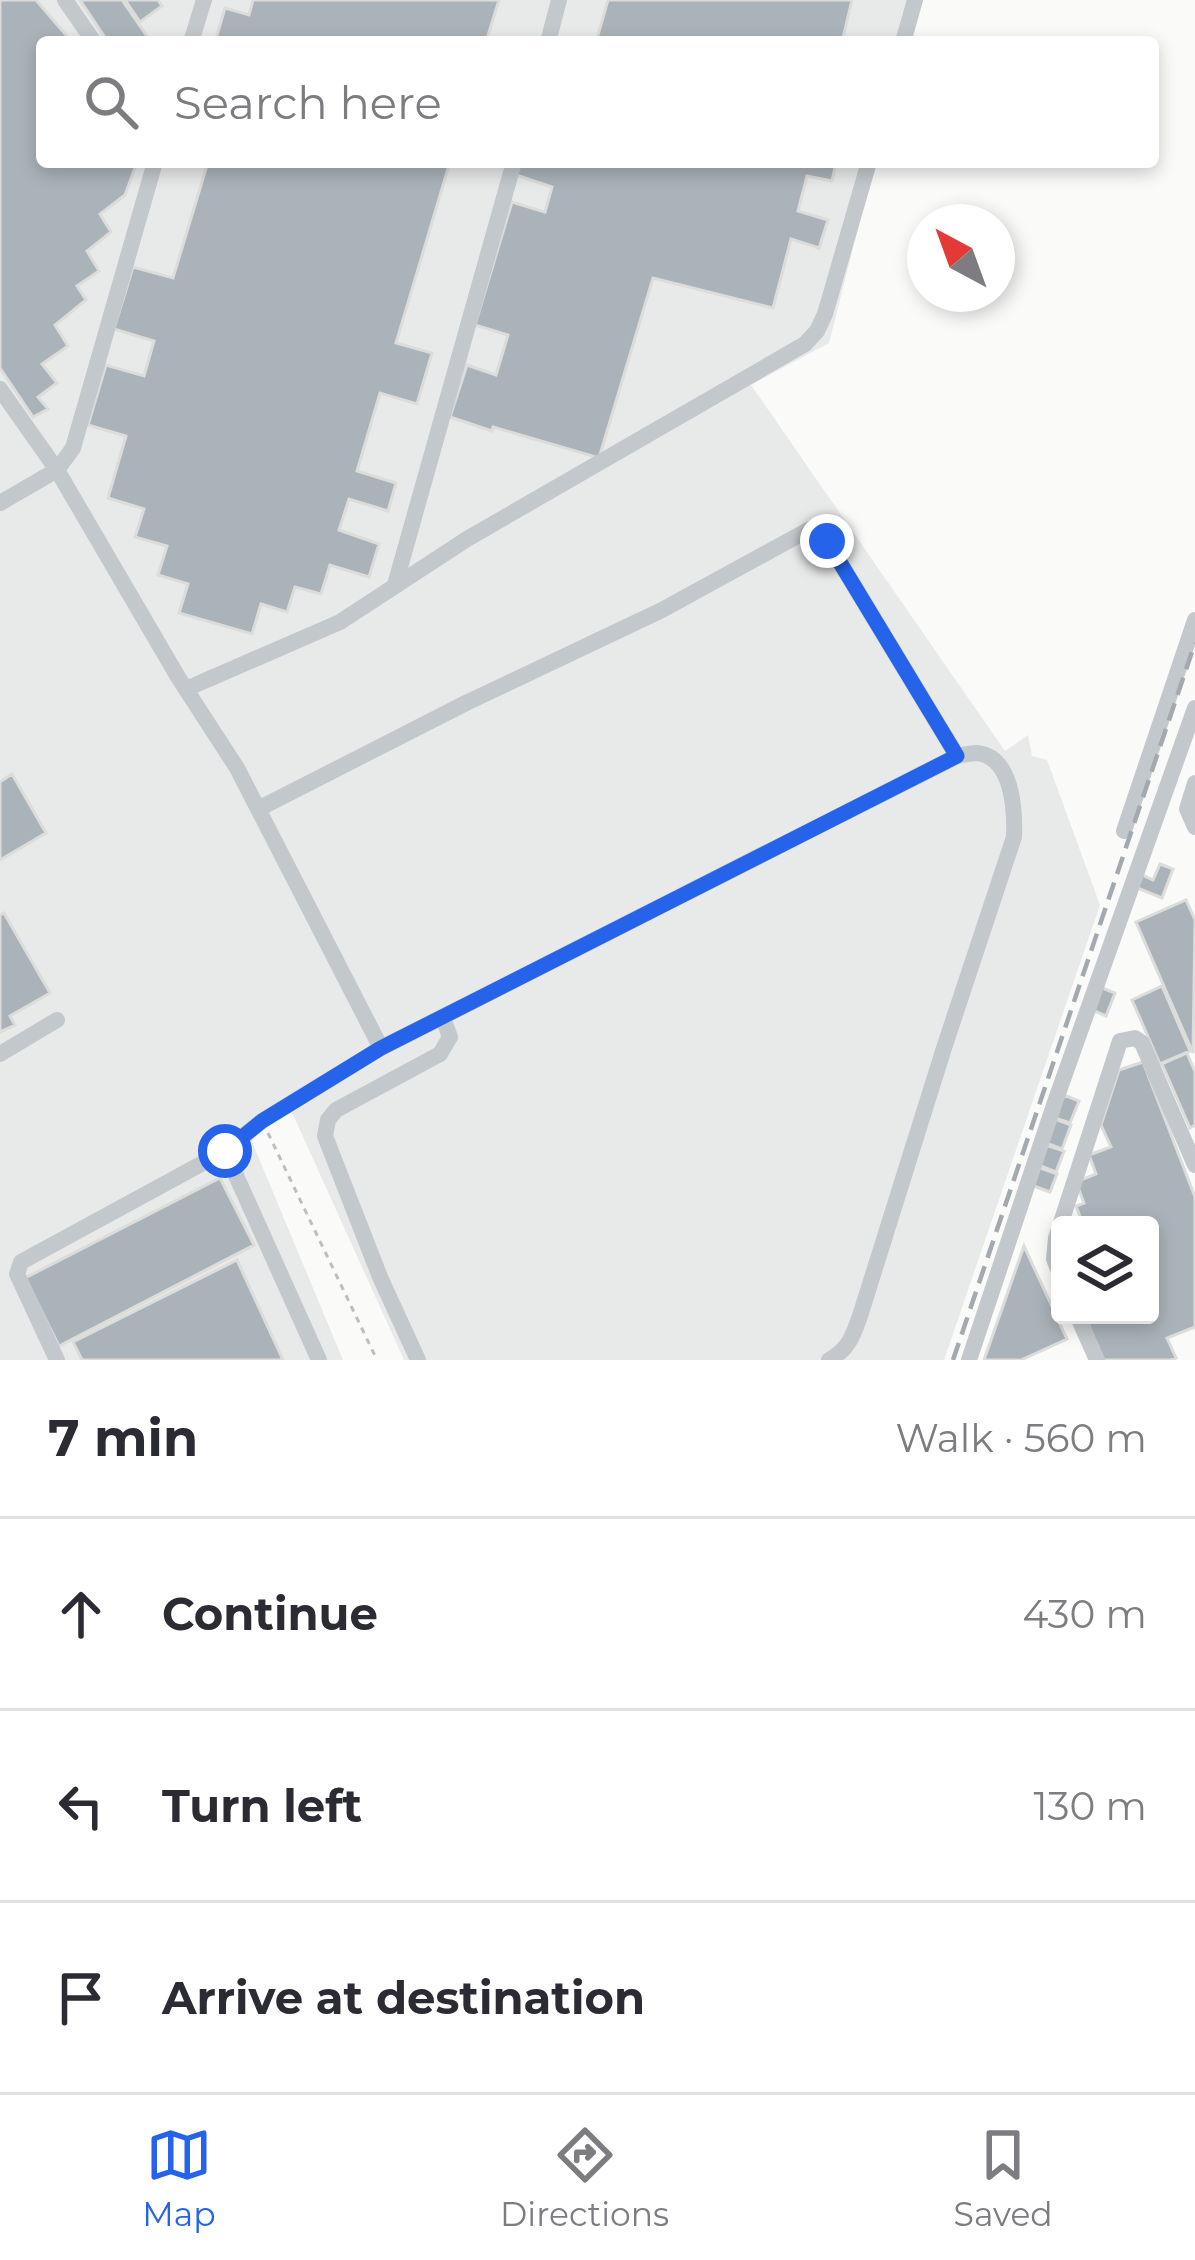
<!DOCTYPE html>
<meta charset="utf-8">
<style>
body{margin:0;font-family:Montserrat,sans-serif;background:#f7f7f7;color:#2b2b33}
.controls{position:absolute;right:36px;bottom:36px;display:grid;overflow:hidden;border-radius:12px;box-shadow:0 6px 18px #0003}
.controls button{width:108px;height:108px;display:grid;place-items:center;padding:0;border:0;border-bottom:3px solid #e1e1e2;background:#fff;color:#2b2b33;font:60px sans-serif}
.compass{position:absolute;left:907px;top:204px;width:108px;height:108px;border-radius:50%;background:#fff;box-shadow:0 6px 18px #0003;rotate:319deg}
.stop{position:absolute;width:36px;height:36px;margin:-27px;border:9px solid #2563eb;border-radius:50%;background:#fff}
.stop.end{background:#2563eb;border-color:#fff;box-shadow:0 3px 12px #0008}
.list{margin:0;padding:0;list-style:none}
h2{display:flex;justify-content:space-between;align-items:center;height:156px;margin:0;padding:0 48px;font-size:51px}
h2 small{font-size:39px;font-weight:400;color:#7c7c81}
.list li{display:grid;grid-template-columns:78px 1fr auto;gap:36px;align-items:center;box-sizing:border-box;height:192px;padding:0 48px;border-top:3px solid #e1e1e2}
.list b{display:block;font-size:45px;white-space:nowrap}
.list em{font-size:39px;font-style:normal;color:#7c7c81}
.icon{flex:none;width:66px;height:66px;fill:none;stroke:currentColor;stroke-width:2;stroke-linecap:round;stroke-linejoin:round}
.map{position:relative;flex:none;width:1195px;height:1360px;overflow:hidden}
.search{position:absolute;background:#fff;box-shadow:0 6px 18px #0003;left:36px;right:36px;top:36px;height:132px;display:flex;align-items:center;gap:30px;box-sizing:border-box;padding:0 42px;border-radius:12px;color:#7c7c81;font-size:45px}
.sheet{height:732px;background:#fff}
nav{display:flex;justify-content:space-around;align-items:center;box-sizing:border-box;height:168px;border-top:3px solid #e1e1e2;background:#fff;font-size:33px;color:#7c7c81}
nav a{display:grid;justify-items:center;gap:6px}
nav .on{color:#2563eb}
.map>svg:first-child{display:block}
</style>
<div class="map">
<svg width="1195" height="1360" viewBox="0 0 1195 1360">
<rect width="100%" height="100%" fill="#fafaf8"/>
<path fill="#e8e9e9" d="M0,0H915L905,42H42V162H875L829,343L751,385L1005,751L1028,735L1032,756L1047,760L1100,905L944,1360H404L290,1108L248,1132L343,1360H0Z"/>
<path fill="#aab3b9" stroke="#dcdcda" stroke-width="3" d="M0,0H36L72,42H42V162H137L125,195L100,214L111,232L87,251L99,271L77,286L86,300L55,325L68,346L42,364L57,383L38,397L48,409L33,417L0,368Z
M80,0H122L151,42H108Z
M125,0H158L162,6L140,22Z
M253,0H499L486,42H215L225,8L249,15Z
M608,0H852L842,42H596Z
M208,162H450L396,343L432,353L417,404L380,393L357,471L396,483L388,511L349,499L339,530L379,544L369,577L330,565L321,594L295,587L287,612L261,604L252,634L179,613L188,584L158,575L167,546L135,537L144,509L108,498L126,436L88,425L106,365L144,376L154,341L114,329L133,267L173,278Z
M520,162H836L832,181L807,176L798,211L828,220L819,248L791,239L773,308L653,278L599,458L493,427L492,431L450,417L467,365L496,375L508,335L475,325L512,202L545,212L552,187L516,175Z
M12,774L46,833L0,860V782Z
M1160,864L1173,869L1162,898L1135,887L1140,874L1153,880Z
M1186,900L1195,920L1193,1053L1136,922Z
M4,913L50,993L10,1016L15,1025L0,1032V915Z
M1162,986L1190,1051L1160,1064L1132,1000Z
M1100,987L1115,993L1106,1016L1092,1010Z
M1187,1053L1195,1072V1125L1190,1128L1162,1064Z
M1143,1062L1195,1197V1327L1167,1338L1176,1358L1171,1360H1102L1085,1315H1150V1225H1080L1083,1224L1076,1206L1084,1203L1076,1182L1096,1174L1089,1155L1111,1147L1101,1125L1119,1070Z
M1064,1095L1079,1101L1070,1123L1055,1118Z
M1055,1119L1071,1125L1062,1149L1046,1143Z
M1046,1145L1064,1151L1056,1172L1038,1165Z
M1038,1167L1057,1174L1050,1192L1031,1185Z
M220,1178L254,1245L59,1346L25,1278Z
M1024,1246L1067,1339L1021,1360H984Z
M237,1260L283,1360H82L73,1342Z"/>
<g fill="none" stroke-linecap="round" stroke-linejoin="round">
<path stroke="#bbbfc2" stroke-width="3" stroke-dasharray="6 6" stroke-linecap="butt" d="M268,1133L377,1360"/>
<path stroke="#c3c8cc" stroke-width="16" d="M65,0L94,42
M191,42L204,0
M548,42L559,0
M903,42L915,0
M0,389L57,470L178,677L237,768L381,1048L262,1121L225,1151L21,1262L17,1274L57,1360
M0,503L57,470L73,448L155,162
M395,585L514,162
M186,689L340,622L467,539L805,344L817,331L825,314L869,162
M1195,783L1187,809L1195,827
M260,808L466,703L662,610L810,529L818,532L827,541L957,756
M1124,831L1195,620
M381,1048L957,756C963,755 970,753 977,753C1013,757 1015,811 1014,837L944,1048L860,1316C853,1336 848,1350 829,1360
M0,1054L57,1020
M225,1151L319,1360
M1060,1274L1054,1259L1056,1238L1120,1041L1135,1038L1142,1043L1195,1165
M1077,1315L1097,1360
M418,1360L380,1277L325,1136L328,1120L336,1110L440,1054L450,1037L443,1018
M969,1360L1055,1102L1195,708"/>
<path stroke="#a2aab0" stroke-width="4.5" stroke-dasharray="18 9" stroke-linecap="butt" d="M953,1360L1195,643"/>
</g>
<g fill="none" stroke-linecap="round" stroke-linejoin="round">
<path stroke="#2563eb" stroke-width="15" d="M225,1151L262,1121L381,1048L957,756L827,541"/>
</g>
</svg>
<div class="controls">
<button><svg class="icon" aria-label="layers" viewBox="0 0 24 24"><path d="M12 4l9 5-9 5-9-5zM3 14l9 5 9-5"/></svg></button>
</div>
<svg class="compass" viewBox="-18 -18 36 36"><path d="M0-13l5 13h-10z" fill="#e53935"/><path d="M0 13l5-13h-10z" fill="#7c7c81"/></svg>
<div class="stop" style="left:225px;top:1151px"></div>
<div class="stop end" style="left:827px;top:541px"></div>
<div class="search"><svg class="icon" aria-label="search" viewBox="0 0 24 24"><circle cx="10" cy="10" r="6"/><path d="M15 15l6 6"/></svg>Search here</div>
</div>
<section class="sheet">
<h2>7 min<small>Walk · 560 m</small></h2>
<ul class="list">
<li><svg class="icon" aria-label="ahead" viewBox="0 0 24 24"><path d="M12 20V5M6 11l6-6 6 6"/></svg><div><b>Continue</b></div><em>430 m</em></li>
<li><svg class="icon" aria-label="left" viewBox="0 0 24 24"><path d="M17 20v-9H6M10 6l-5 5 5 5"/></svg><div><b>Turn left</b></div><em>130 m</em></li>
<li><svg class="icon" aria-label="arrive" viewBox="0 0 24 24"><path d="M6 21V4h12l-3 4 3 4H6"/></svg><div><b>Arrive at destination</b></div></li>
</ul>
</section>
<nav>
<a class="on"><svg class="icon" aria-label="map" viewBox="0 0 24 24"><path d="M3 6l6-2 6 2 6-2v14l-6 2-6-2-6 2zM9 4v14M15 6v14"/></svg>Map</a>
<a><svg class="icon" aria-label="directions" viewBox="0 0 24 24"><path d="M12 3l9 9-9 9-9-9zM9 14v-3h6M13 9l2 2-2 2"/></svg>Directions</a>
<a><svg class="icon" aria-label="saved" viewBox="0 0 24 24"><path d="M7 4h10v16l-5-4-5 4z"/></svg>Saved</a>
</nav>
